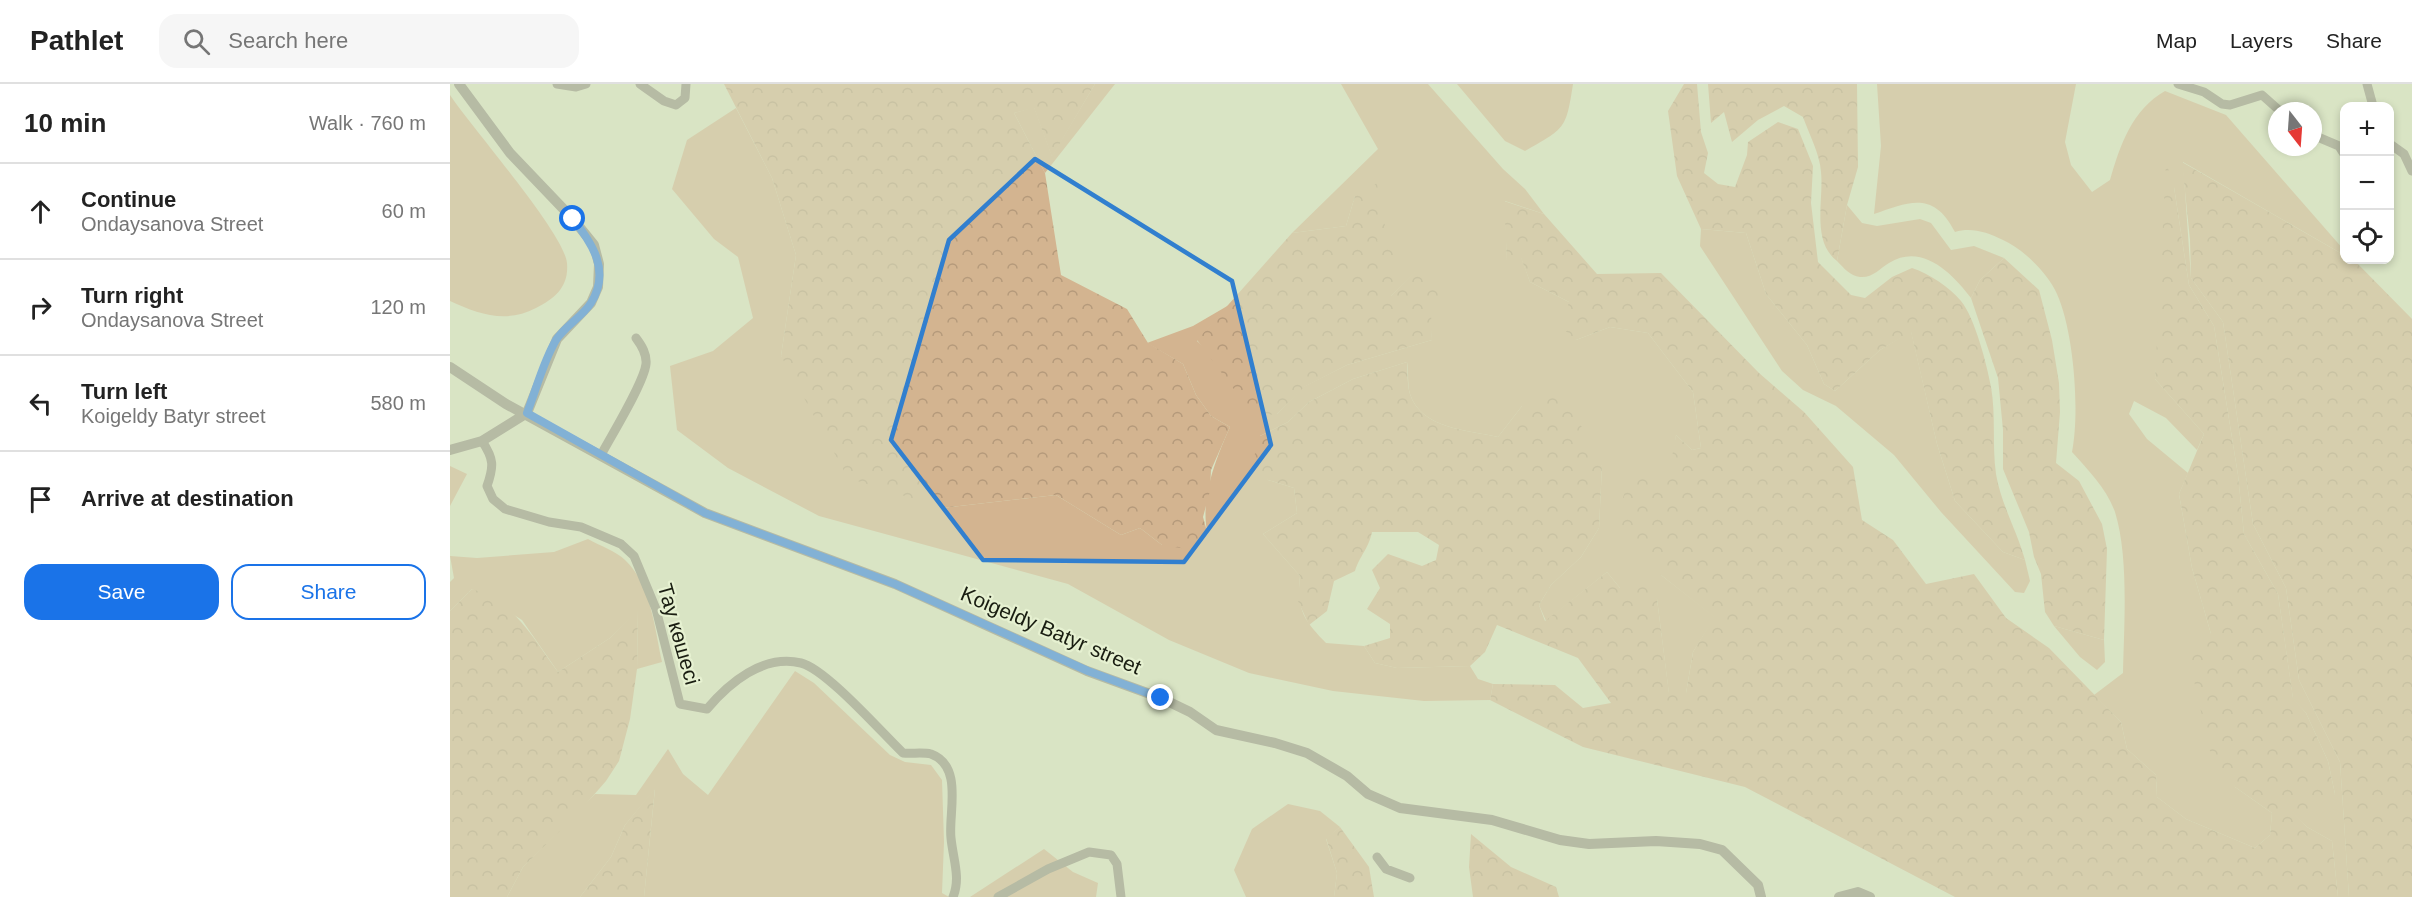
<!DOCTYPE html>
<meta charset="utf-8">
<style>
body{margin:0;font-family:Helvetica,sans-serif;background:#f6f6f6;color:#222}
.controls{position:absolute;right:18px;top:18px;display:grid;overflow:hidden;border-radius:12px;box-shadow:0 3px 9px #0003}
.controls button{width:54px;height:54px;display:grid;place-items:center;padding:0;border:0;border-bottom:2px solid #e0e0e0;background:#fff;color:#222;font:30px sans-serif}
.compass{position:absolute;left:1818px;top:18px;width:54px;height:54px;border-radius:50%;background:#fff;box-shadow:0 3px 9px #0003;rotate:163deg}
.stop{position:absolute;width:18px;height:18px;margin:-14px;border:4px solid #1a73e8;border-radius:50%;background:#fff}
.stop.end{background:#1a73e8;border-color:#fff;box-shadow:0 2px 6px #0008}
.list{margin:0;padding:0;list-style:none}
h2{display:flex;justify-content:space-between;align-items:center;height:78px;margin:0;padding:0 24px;font-size:26px}
h2 small{font-size:20px;font-weight:400;color:#767676}
.list li{display:grid;grid-template-columns:39px 1fr auto;gap:18px;align-items:center;box-sizing:border-box;height:96px;padding:0 24px;border-top:2px solid #e0e0e0}
.list b{display:block;font-size:22px;white-space:nowrap}
.list p{margin:0;font-size:20px;white-space:nowrap;color:#767676}
.list em{font-size:20px;font-style:normal;color:#767676}
.actions{display:flex;gap:12px;padding:18px 24px}
.actions a{flex:1;padding:14px 0;border:2px solid #1a73e8;border-radius:18px;text-align:center;font-size:21px;color:#1a73e8}
.actions .main{background:#1a73e8;color:#fff}
.icon{flex:none;width:33px;height:33px;fill:none;stroke:currentColor;stroke-width:2;stroke-linecap:round;stroke-linejoin:round}
.map{position:relative;flex:none;width:1962px;height:813px;overflow:hidden}
header{display:flex;align-items:center;gap:36px;box-sizing:border-box;height:84px;padding:0 30px;background:#fff;border-bottom:2px solid #e0e0e0}
header strong{font-size:28px}
nav{display:flex;gap:33px;margin-inline-start:auto;font-size:21px}
.search{width:420px;height:54px;background:#f6f6f6;display:flex;align-items:center;gap:15px;box-sizing:border-box;padding:0 21px;border-radius:18px;color:#767676;font-size:22px}
main{display:flex}
aside{flex:1;background:#fff}
.map>svg:first-child{display:block}
</style>
<header>
<strong>Pathlet</strong>
<div class="search"><svg class="icon" aria-label="search" viewBox="0 0 24 24"><circle cx="10" cy="10" r="6"/><path d="M15 15l6 6"/></svg>Search here</div>
<nav><a>Map</a><a>Layers</a><a>Share</a></nav>
</header>
<main>
<aside>
<h2>10 min<small>Walk · 760 m</small></h2>
<ul class="list">
<li><svg class="icon" aria-label="ahead" viewBox="0 0 24 24"><path d="M12 20V5M6 11l6-6 6 6"/></svg><div><b>Continue</b><p>Ondaysanova Street</p></div><em>60 m</em></li>
<li><svg class="icon" aria-label="right" viewBox="0 0 24 24"><path d="M7 20v-9h11M14 6l5 5-5 5"/></svg><div><b>Turn right</b><p>Ondaysanova Street</p></div><em>120 m</em></li>
<li><svg class="icon" aria-label="left" viewBox="0 0 24 24"><path d="M17 20v-9H6M10 6l-5 5 5 5"/></svg><div><b>Turn left</b><p>Koigeldy Batyr street</p></div><em>580 m</em></li>
<li><svg class="icon" aria-label="arrive" viewBox="0 0 24 24"><path d="M6 21V4h12l-3 4 3 4H6"/></svg><div><b>Arrive at destination</b></div></li>
</ul>
<div class="actions"><a class="main">Save</a><a>Share</a></div>
</aside>
<div class="map">
<svg width="1962" height="813" viewBox="0 0 1962 813">
<defs>
<pattern id="forest-crowns" width="20" height="18" patternUnits="userSpaceOnUse" patternTransform="scale(1.5)"><rect width="20" height="18" fill="#d3b490"/><path d="M2 6a3 3 0 1 1 6 0M12 15a3 3 0 1 1 6 0" fill="none" stroke="#b59a7b"/></pattern>
</defs>
<rect width="100%" height="100%" fill="#d9e4c4"/>
<path fill="#d3b490" d="M645,0H665L595,89L564,29L584,23L602,72Z
M891,0H978L1053,85L1075,105L1094,130L1055,117L1057,177L1071,173L1080,198L1119,218L1126,256L1160,243L1198,249L1243,308L1251,364L1242,366L1226,351L1211,491L1265,533L1243,568L1236,609L1219,610L1207,515L1170,504L1157,488L1096,537L1089,521L1101,501L1131,473L1149,444L1152,382L1072,322L1048,353C1018,346 971,345 960,310C957,300 959,288 957,278L903,295L859,318L838,338L810,352L818,396L844,404L847,429L813,450L850,492C847,526 853,535 876,559L914,562L925,579L947,584L1020,582L1028,595L1043,600L1040,616L974,617L883,607L799,589L719,556L618,500L369,432L278,384L227,346L220,282L263,267L303,234L288,173L264,155L222,105L237,56L286,24L322,94L346,171L331,272L492,424L606,411L671,451L690,444L712,461L758,451C749,417 766,374 780,343L761,332L746,311L733,280L697,259L743,242L779,221L747,257L827,330L853,303L897,281L982,256L974,180L940,213L927,157L905,112L896,142L842,149L928,65Z
M1007,0H1123C1116,46 1115,44 1075,67L1055,57Z
M1427,0H1626L1615,58L1621,81L1642,108L1660,96C1670,61 1682,26 1715,7L1776,31L1894,166V171L1733,78L1741,194L1773,238L1803,440L1836,504L1849,596L1890,678L1899,813H1888L1882,757L1857,743L1842,729L1885,710L1878,677L1856,629L1843,615L1828,510L1794,450L1788,391L1764,242L1739,201L1724,103L1705,295L1754,350L1747,366L1716,334L1684,317L1679,330L1697,355L1738,389L1729,410L1742,484L1761,550L1785,703L1822,729L1820,751L1805,764L1736,735L1707,713L1706,691L1677,665L1671,638L1644,611L1673,589C1674,541 1679,473 1665,428C1657,405 1638,386 1622,368C1630,328 1624,248 1607,210C1598,189 1573,165 1553,156C1537,148 1521,143 1505,148C1484,107 1460,117 1424,130L1431,62Z
M0,11C22,44 114,149 117,179C119,203 105,214 86,224C56,240 28,230 0,217Z
M1397,121L1412,139L1427,142L1470,135L1481,139L1501,166L1524,162L1554,174L1530,196L1521,214C1503,190 1472,158 1439,179C1429,185 1423,194 1410,193C1400,192 1394,184 1387,177Z
M1251,145L1296,149L1316,210L1357,261L1374,300L1385,307L1430,266L1461,247L1487,360L1505,417L1553,468L1575,476L1580,497L1574,509L1565,508L1491,428L1444,371L1386,322L1353,306L1332,287L1250,162Z
M0,382L17,390L0,422Z
M138,455C150,462 166,467 175,476C201,500 205,546 212,578L187,585L188,527L160,554L108,588L72,536L22,505L0,527V498L4,494L0,472L27,474L104,468Z
M1604,542L1654,556L1655,578L1647,586L1630,573Z
M345,587L364,599L440,671L455,678L481,681L492,696L494,758L492,809L499,813H194L205,705L175,741L161,773L130,813H57L73,783L145,710L186,711L218,665L233,690L258,711Z
M838,720L870,727L890,743L876,755L887,789L884,813H796L784,786L802,745Z
M594,765L623,788L648,799L646,813H520Z"/>
<path fill="url(#forest-crowns)" d="M274,0H645L602,73L584,24L564,29L595,89L611,191L677,225L698,259L733,280L746,311L761,332L780,343L761,386L760,407L753,433L758,451L750,467L712,461L690,444L671,451L606,411L492,424L398,394L331,272L346,171L322,94Z
M1234,0H1247L1251,48L1258,69L1254,89L1268,100L1285,103L1297,71L1298,58L1328,38L1348,45L1363,82L1361,119L1368,178L1401,211L1415,214L1442,193L1462,184C1480,190 1499,203 1511,217C1525,234 1537,281 1541,303C1546,331 1542,361 1546,390C1551,420 1567,447 1575,476L1553,468L1505,417L1487,360L1461,248L1430,266L1385,307L1374,300L1357,261L1316,210L1296,149L1251,145L1227,92L1218,27Z
M1258,0H1407L1408,83L1397,121L1387,177C1361,157 1374,116 1371,88C1370,70 1359,50 1353,33L1334,22L1308,36L1282,58L1274,28L1261,39Z
M1716,78L1724,103L1739,201L1764,242L1788,391L1794,450L1828,510L1843,614L1856,629L1878,677L1885,710L1872,726L1843,729L1857,743L1882,757L1888,813H1505L1295,703L1133,663L1040,616L1043,600L1105,601L1133,624L1161,619L1128,574L1047,541L1035,568L1020,582L947,584L925,579L914,562L940,554V540L917,525L930,504L922,486L938,470L972,482L986,476L989,461L968,448H922C918,466 910,471 905,487L884,497L877,527L859,541L848,517L850,492L813,450L847,429L844,404L818,396L803,376L810,352L838,338L859,318L903,295L957,278C958,288 957,301 960,310C971,345 1018,346 1048,353L1072,322L1113,307L1152,382L1149,444L1131,473L1101,501L1089,521L1095,537L1157,488L1170,504L1198,495L1207,515L1219,609H1236L1243,568L1264,533L1211,491L1166,438L1175,407L1189,395H1218L1226,351L1242,366L1251,364L1243,308L1198,249L1160,243L1126,256L1111,243L1119,218L1080,198L1071,174L1057,178L1054,117L1094,130L1147,190L1211,189L1309,289L1354,328L1403,383L1412,436L1443,456L1476,500L1524,490L1556,534L1599,564L1671,638L1677,665L1706,691L1707,713L1736,735L1805,764L1820,751L1822,729L1785,703L1760,667L1739,575L1761,550L1742,484L1729,410L1754,350L1705,295Z
M1732,78L1894,171V176H1904L1962,235V813H1899L1890,678L1849,596L1836,504L1803,440L1773,238L1741,194L1740,156Z
M927,99L935,142L927,157L947,165L941,212L974,179L992,215L981,228L982,256L897,281L854,303L827,330L809,332L783,304L747,256L842,149L896,142L905,112Z
M1554,174L1589,206L1602,256L1609,299L1610,328L1606,379L1629,397L1652,440L1657,465L1654,556L1604,542L1595,528L1591,490L1584,473L1579,448L1553,385V346L1548,294L1521,214L1530,196Z
M22,505C66,519 82,553 108,588L160,554L188,526L187,585L180,635L169,677L156,697L128,729L73,783L57,813H0V527Z
M205,704L194,813H130L161,773L175,741Z
M890,743L919,783L924,813H884L887,789L876,754Z
M1021,750L1061,783L1106,803L1109,813H1023L1019,783Z"/>
<g fill="none" stroke-linecap="round" stroke-linejoin="round">
<path stroke="#8c897c" stroke-width="9" d="M107,0L126,3L136,0
M190,0L214,17L226,21L235,14L236,0
M1728,0L1754,8L1772,20L1780,21L1812,11L1830,27
M1917,0L1923,22
M1863,51L1889,62L1894,70
M1940,60L1954,70L1962,87
M32,357C44,375 44,382 37,402L43,415L55,425L99,438L131,443L171,460L184,472L206,525L230,620L257,625C279,599 313,570 351,579C376,585 432,649 453,669C461,670 473,668 481,670C514,682 498,730 501,754C503,775 511,794 503,813
M151,371C161,352 194,299 196,280C197,270 192,262 186,254
M927,773L936,785L960,794
M548,813L598,785L639,768L661,771L667,780L671,813"/>
<path stroke="#8c897c" stroke-width="10" d="M9,0L60,69L123,135L144,161L149,180L148,203L141,219L107,255L77,329
M0,283L56,320L255,429L445,500L637,587L711,614L740,628L766,646L825,659L857,669L897,692L918,710L950,724L1042,736L1110,756L1139,760L1206,757L1250,760L1272,766L1308,801L1311,813
M0,366L32,357L77,329
M1389,813L1408,808L1420,813"/>
</g>
<g fill="none" stroke-linecap="round" stroke-linejoin="round">
<path stroke="#1a73e8" stroke-width="8" d="M123,135C142,159 161,187 141,219C132,233 115,242 106,256C93,278 86,306 77,329L255,429L445,500L638,587L711,614"/>
</g>
<path d="M0 0H1962V813H0ZM585,75L782,197L821,361L734,478L533,476L441,356L499,156Z" fill="#d9e4c4" fill-opacity=".55" fill-rule="evenodd"/>
<path fill="none" stroke="#317fcf" stroke-width="4.5" stroke-linejoin="round" d="M585,75L782,197L821,361L734,478L533,476L441,356L499,156Z"/>
<g text-anchor="middle" dominant-baseline="central" stroke-width="4.5" stroke-linejoin="round" paint-order="stroke">
<g font-size="21" fill="#191d11" stroke="#e6f1d1">
<text transform="translate(601 546) rotate(23)">Koigeldy Batyr street</text>
<text transform="translate(229 550) rotate(74)">Тау көшесі</text>
</g>
</g>
</svg>
<div class="controls">
<button>+</button>
<button>−</button>
<button><svg class="icon" aria-label="locate" viewBox="0 0 24 24"><circle cx="12" cy="12" r="6"/><path d="M12 2v4M12 18v4M2 12h4M18 12h4"/></svg></button>
</div>
<svg class="compass" viewBox="-18 -18 36 36"><path d="M0-13l5 13h-10z" fill="#e53935"/><path d="M0 13l5-13h-10z" fill="#767676"/></svg>
<div class="stop" style="left:123px;top:135px"></div>
<div class="stop end" style="left:711px;top:614px"></div>
</div>
</main>
